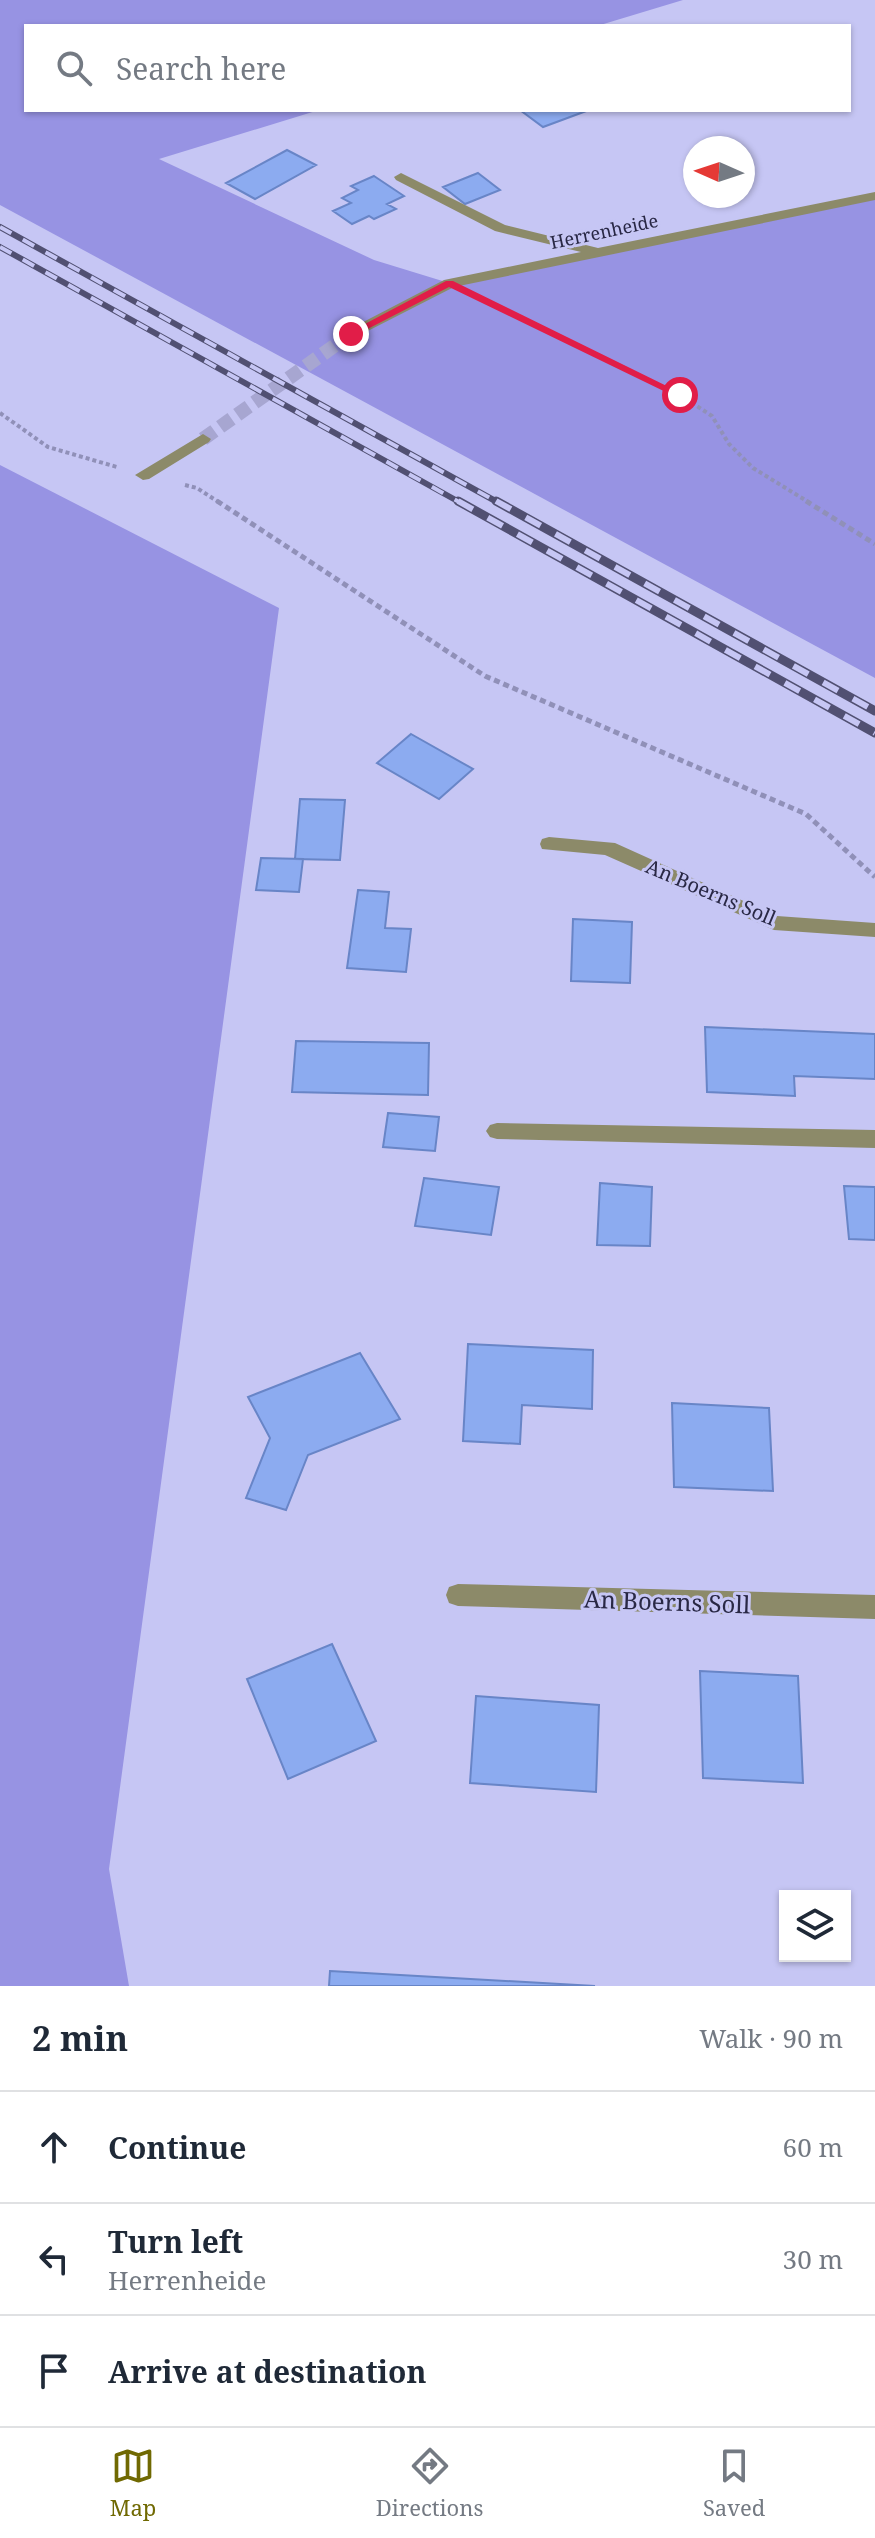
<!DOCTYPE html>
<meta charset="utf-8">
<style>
body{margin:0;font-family:"Noto Serif",serif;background:#f6f6f7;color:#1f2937}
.controls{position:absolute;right:24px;bottom:24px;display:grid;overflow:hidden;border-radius:0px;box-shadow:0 2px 6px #0004}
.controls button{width:72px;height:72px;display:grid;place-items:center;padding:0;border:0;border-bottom:2px solid #e0e1e3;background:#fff;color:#1f2937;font:40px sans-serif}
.compass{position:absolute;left:683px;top:136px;width:72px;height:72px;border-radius:50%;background:#fff;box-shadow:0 2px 6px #0004;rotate:273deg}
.stop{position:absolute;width:24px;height:24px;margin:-18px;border:6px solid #e11d48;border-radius:50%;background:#fff}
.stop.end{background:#e11d48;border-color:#fff;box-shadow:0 2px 8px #0008}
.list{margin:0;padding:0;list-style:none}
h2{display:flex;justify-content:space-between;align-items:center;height:104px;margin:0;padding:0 32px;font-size:34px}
h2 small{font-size:26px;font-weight:400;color:#747a83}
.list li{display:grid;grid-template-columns:52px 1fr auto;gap:24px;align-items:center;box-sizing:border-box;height:112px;padding:0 32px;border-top:2px solid #e0e1e3}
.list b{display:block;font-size:30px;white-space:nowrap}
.list p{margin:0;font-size:26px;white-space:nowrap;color:#747a83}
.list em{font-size:26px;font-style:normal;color:#747a83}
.icon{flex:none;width:44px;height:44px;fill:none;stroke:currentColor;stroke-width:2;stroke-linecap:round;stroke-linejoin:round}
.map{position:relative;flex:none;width:875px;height:1986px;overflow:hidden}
.search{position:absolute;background:#fff;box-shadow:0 2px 6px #0004;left:24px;right:24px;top:24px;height:88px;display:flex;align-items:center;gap:20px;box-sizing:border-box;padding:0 28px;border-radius:0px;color:#747a83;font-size:30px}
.sheet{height:440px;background:#fff}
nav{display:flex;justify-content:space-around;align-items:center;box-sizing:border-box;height:112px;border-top:2px solid #e0e1e3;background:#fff;font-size:22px;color:#747a83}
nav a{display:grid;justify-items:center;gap:4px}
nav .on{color:#706902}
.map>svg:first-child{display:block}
</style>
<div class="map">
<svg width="875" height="1986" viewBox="0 0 875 1986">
<rect width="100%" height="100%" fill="#c6c6f4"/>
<path fill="#9793e3" d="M0,0H683L597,26H26V110H319L159,159L374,260L449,283L875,196V678L0,205Z
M0,465L279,608L109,1869L129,1986H0Z"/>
<path fill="#8cabf0" stroke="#6885c7" stroke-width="2" d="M520,110H589L543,127Z
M287,150L316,165L255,199L226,183Z
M478,173L500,190L465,204L443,187Z
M374,176L404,196L387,204L396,209L374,219L369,216L352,224L333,211L351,203L342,198L358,190L351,186Z
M411,734L473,769L439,799L377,763Z
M300,799L345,800L340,860L295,859Z
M261,858L303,859L299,892L256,890Z
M358,890L389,892L385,928L411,929L406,972L347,968Z
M573,919L632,922L630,983L571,981Z
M705,1027L875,1034V1079L794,1076L795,1096L707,1092Z
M296,1041L429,1043L428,1095L292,1092Z
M388,1113L439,1117L435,1151L383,1147Z
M424,1178L499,1187L491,1235L415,1226Z
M600,1183L652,1187L650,1246L597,1245Z
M844,1186L875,1187V1240L849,1239Z
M468,1344L593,1350L592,1409L522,1405L520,1444L463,1441Z
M360,1353L400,1419L308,1455L286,1510L246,1498L270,1438L248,1397Z
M672,1403L769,1408L773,1491L674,1487Z
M332,1644L376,1741L288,1779L247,1679Z
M700,1671L798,1676L803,1783L703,1778Z
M476,1696L599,1705L596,1792L470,1783Z
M330,1971L595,1986H329Z"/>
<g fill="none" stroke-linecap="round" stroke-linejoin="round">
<path stroke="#a7a6d1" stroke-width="14" stroke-dasharray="14 7" stroke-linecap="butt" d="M203,439L351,334"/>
<path stroke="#9090b8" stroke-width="4" stroke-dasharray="4 3" stroke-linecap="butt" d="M491,303L680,395L712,416L729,444L753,468L810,503
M0,413L48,447L117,467
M185,485L197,488L220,503"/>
<path stroke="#9090b8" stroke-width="5" stroke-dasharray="6 4" stroke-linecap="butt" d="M217,501L485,676L806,814L875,877
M806,501L875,544"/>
<path fill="#8c8a69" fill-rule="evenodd" d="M401,173L505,225L598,248L875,192V200L454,287L356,337H346V331L444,280L581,252L495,231L396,180L394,177Z
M203,434L211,439L209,442L149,479L143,480L135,475Z
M549,837L615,843L777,916L875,923V937L774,930L605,855L542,849L540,844L542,839Z
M497,1123L875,1130V1148L497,1139L490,1137L486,1131L490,1125Z
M458,1584L875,1595V1619L458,1606L449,1603L446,1595L449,1587Z"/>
<g stroke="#515072" stroke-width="6">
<path id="rail-far1" d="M0,227L499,503
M0,247L461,503"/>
</g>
<g stroke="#515072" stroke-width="9">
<path id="rail" d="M458,501L875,733
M496,501L875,711"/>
</g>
<use href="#rail-far1" stroke="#c6c6f4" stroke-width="4" stroke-dasharray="13" stroke-linecap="butt"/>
<use href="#rail" stroke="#c6c6f4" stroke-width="6" stroke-dasharray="17" stroke-linecap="butt"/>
</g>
<path fill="#e11d48" d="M446,281H453L685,395L676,397L449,287L354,336L346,334Z"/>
<g text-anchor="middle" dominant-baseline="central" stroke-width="6" stroke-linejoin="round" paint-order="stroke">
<g font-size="18" fill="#292845" stroke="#c6c6f4">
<text transform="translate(604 231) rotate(-12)">Herrenheide</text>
</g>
<g font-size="20" fill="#292845" stroke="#c6c6f4">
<text transform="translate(711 892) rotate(23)">An Boerns Soll</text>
</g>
<g font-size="24" fill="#292845" stroke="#c6c6f4">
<text transform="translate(667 1601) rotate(2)">An Boerns Soll</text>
</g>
</g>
</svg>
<div class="controls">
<button><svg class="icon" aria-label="layers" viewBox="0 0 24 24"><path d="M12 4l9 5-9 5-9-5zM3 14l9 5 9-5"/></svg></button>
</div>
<svg class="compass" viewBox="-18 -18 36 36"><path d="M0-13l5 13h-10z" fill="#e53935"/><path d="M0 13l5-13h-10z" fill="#747a83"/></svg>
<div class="stop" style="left:680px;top:395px"></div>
<div class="stop end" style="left:351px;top:334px"></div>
<div class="search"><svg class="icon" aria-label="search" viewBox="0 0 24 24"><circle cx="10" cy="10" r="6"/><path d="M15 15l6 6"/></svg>Search here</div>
</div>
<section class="sheet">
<h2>2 min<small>Walk · 90 m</small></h2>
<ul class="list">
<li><svg class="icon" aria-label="ahead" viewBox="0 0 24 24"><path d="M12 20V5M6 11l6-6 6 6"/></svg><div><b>Continue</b></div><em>60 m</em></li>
<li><svg class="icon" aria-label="left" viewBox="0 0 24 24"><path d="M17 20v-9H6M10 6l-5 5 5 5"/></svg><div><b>Turn left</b><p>Herrenheide</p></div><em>30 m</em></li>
<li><svg class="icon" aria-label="arrive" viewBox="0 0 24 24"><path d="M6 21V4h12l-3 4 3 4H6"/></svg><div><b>Arrive at destination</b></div></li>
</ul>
</section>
<nav>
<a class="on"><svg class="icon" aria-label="map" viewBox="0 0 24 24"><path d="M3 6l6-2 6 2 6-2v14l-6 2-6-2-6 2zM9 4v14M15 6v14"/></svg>Map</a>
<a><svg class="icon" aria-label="directions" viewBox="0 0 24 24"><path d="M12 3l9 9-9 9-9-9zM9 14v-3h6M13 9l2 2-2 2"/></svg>Directions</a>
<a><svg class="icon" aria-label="saved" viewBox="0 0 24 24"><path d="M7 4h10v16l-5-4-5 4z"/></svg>Saved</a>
</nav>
